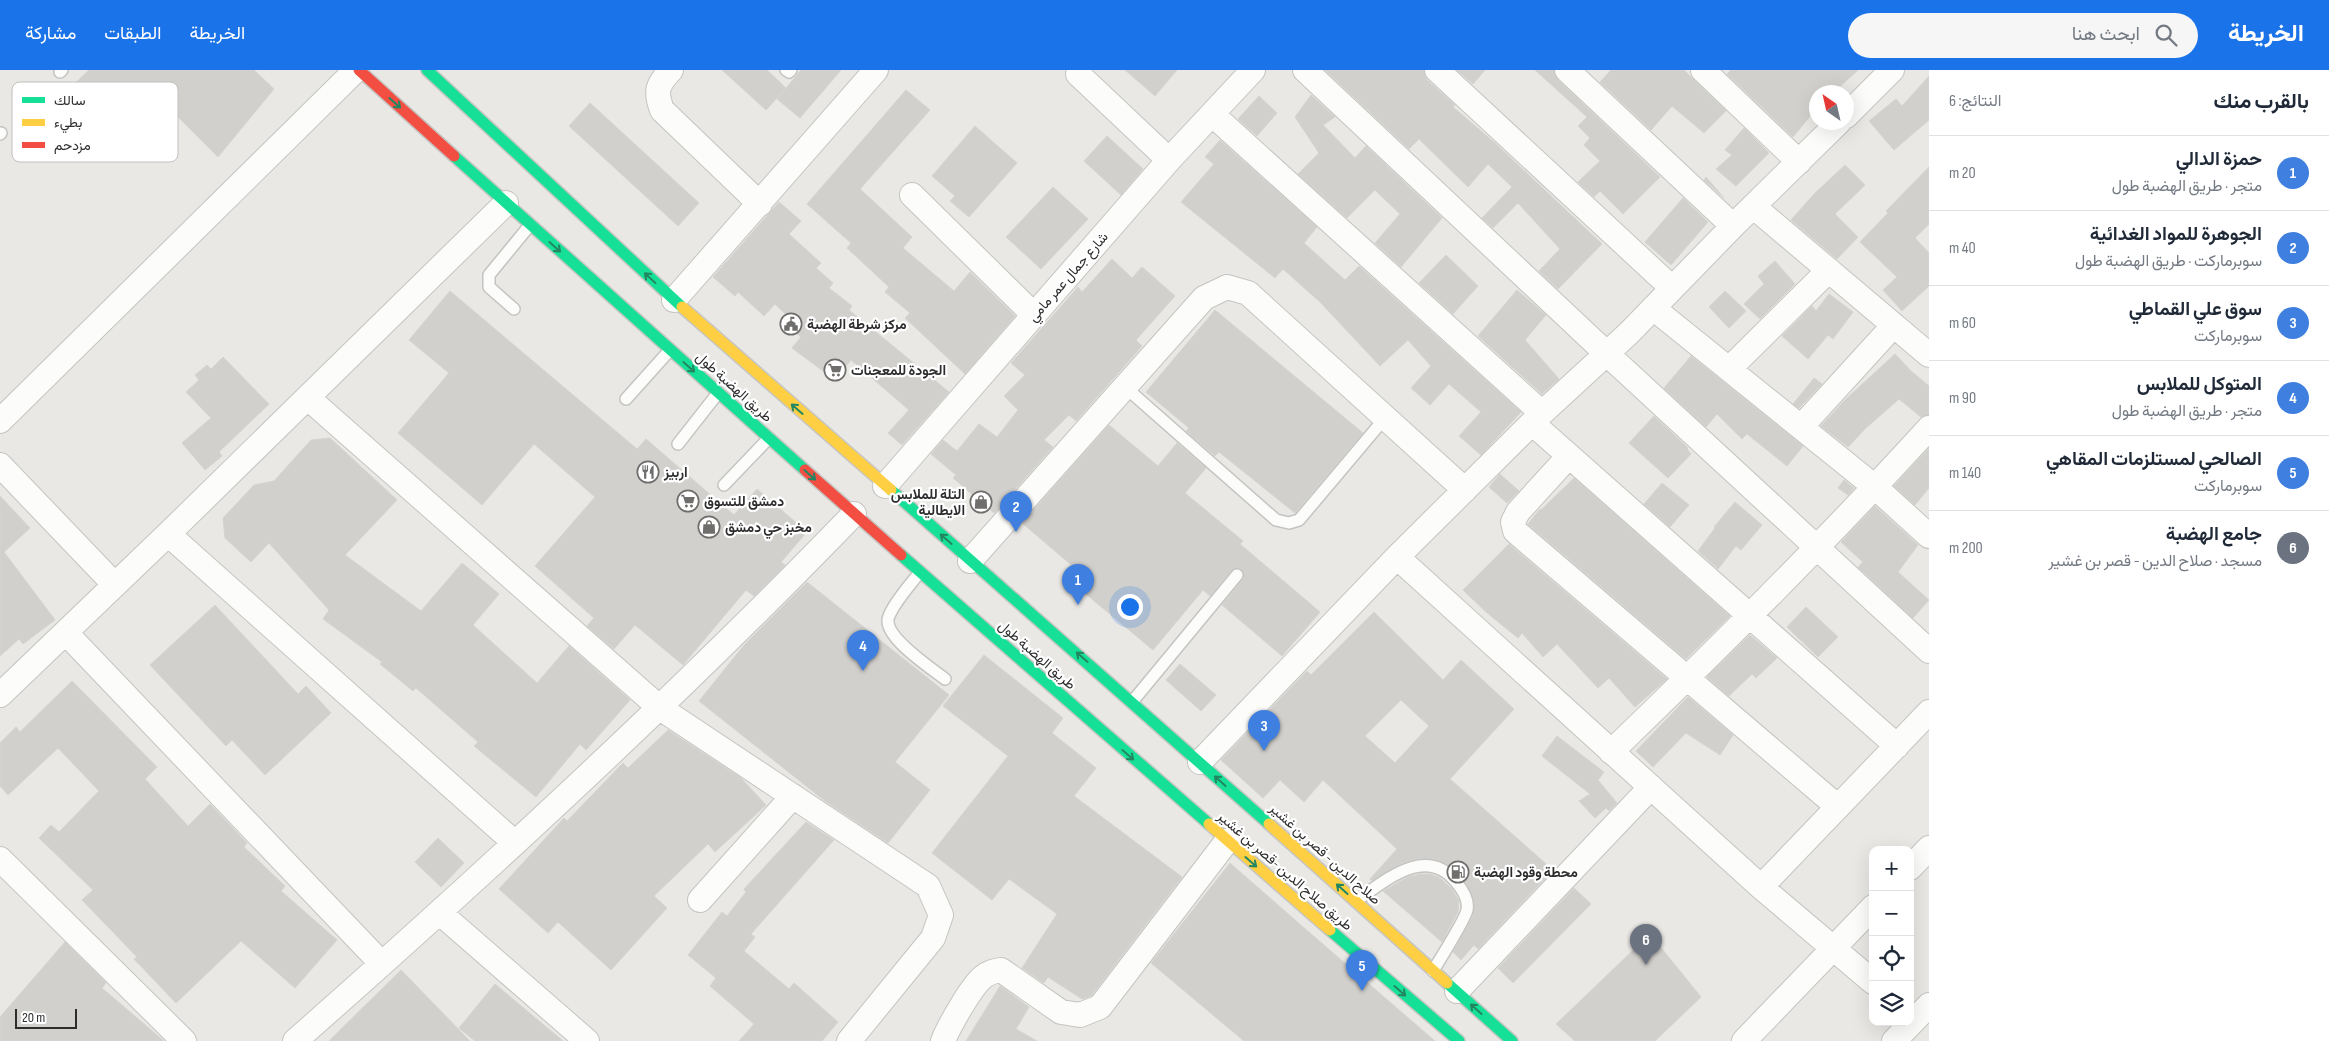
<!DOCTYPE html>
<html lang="ar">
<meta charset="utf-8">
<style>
body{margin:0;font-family:"Sofia Sans Condensed",Vazirmatn,sans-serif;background:#f6f6f7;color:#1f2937;direction:rtl}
.controls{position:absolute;right:15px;bottom:15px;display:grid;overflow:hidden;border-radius:10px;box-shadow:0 5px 20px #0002}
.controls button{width:45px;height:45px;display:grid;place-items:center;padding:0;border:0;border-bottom:1px solid #e0e1e3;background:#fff;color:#1f2937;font:25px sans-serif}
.compass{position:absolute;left:1809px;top:15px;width:45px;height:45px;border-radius:50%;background:#fff;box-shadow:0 5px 20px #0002;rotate:326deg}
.scale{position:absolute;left:15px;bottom:12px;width:62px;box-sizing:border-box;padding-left:5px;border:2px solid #2d2d2d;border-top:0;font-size:14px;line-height:18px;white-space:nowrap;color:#2d2d2d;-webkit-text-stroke:4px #fff;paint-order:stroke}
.you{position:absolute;left:1129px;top:536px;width:18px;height:18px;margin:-12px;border:4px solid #fff;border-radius:50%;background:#1a73e8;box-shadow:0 0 0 8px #1a73e833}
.badge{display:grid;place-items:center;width:32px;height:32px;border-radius:50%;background:#1a73e8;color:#fff;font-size:16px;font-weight:700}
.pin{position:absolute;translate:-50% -41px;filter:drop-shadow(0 1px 2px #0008)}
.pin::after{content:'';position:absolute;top:26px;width:18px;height:15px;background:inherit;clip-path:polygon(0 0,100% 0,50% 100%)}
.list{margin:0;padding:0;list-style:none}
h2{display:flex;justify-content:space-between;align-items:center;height:65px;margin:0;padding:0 20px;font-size:21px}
h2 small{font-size:16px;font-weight:400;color:#747a83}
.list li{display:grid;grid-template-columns:32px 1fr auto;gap:15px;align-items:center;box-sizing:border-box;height:75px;padding:0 20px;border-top:1px solid #e0e1e3}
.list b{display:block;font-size:19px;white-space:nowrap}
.list p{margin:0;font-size:16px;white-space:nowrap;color:#747a83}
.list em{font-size:16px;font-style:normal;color:#747a83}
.icon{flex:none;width:28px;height:28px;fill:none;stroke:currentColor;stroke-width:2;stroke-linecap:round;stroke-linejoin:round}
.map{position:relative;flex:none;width:1929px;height:971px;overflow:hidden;direction:ltr}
header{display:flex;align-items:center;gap:30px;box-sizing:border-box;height:70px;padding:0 25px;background:#1a73e8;color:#fff}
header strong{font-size:24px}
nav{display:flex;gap:28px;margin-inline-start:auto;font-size:18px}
.search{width:350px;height:45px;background:#f6f6f7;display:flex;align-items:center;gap:12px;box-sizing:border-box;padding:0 18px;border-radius:28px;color:#747a83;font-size:19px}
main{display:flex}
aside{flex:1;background:#fff}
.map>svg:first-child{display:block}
</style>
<header>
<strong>الخريطة</strong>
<div class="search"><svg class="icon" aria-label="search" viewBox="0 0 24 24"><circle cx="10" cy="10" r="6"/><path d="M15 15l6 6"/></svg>ابحث هنا</div>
<nav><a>الخريطة</a><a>الطبقات</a><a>مشاركة</a></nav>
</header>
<main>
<aside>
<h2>بالقرب منك<small>النتائج: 6</small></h2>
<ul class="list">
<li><span class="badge" style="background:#3f7fe0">1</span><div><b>حمزة الدالي</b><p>متجر · طريق الهضبة طول</p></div><em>20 m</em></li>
<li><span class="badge" style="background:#3f7fe0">2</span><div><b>الجوهرة للمواد الغدائية</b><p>سوبرماركت · طريق الهضبة طول</p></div><em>40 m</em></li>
<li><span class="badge" style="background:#3f7fe0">3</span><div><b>سوق علي القماطي</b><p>سوبرماركت</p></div><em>60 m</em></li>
<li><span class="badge" style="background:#3f7fe0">4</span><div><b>المتوكل للملابس</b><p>متجر · طريق الهضبة طول</p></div><em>90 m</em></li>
<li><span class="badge" style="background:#3f7fe0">5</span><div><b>الصالحي لمستلزمات المقاهي</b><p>سوبرماركت</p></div><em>140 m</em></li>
<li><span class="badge" style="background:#6b7280">6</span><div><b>جامع الهضبة</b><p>مسجد · صلاح الدين - قصر بن غشير</p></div><em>200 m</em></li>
</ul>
</aside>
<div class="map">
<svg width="1929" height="971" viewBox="0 0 1929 971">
<rect width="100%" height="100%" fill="#e9e8e4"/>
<path fill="#d1d0cd" stroke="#d5d4d0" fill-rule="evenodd" d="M89,0H254L274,19L218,87L161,30L115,74L108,66L92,81L50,37Z
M722,0H767L786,18L766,40Z
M801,0H841L800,48L777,29Z
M1125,0H1177L1155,26Z
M1325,0H1424L1427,10L1455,35L1453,37L1495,73L1602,174L1558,219L1539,201L1560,179L1518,133L1493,158L1482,148L1512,117L1488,94L1468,117L1419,69L1409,79Z
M1457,0H1485L1473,14Z
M1535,0H1554L1558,10L1660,107L1623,144L1600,121L1594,127L1578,112L1600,91L1584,75L1590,68L1578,56L1587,47Z
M1611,0H1684L1726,41L1704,63L1672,36L1651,60L1600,12Z
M1731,0H1858L1834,22H1816V39L1793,67L1727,4Z
M1929,6V50L1894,80L1869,51L1896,29L1902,36Z
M906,20L930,40L860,119L912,167L903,178L954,221L970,202L1015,246L965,304L905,248L910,243L885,222L889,217L847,178L851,173L807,134Z
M1311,25L1335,47L1323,55L1355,88L1366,76L1442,148L1401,197L1375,173L1400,144L1375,120L1347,148L1298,104L1319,83L1295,47Z
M1259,26L1277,43L1257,66L1238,49Z
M590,33L699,133L678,156L569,56Z
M975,56L1017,93L969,147L950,131L955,126L932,106Z
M1744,58L1769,83L1736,116L1716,99L1732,85L1725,80Z
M1107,66L1143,99L1121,125L1084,91Z
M1220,70L1317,157L1304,173L1345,210L1359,196L1521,342L1481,385L1459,366L1481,342L1449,314L1430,335L1411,318L1431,296L1408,270L1380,296L1320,232L1283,199L1275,208L1181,132L1214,94L1205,87Z
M1845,95L1865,115L1835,144L1858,167L1837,189L1791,150L1814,124Z
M1929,97V154L1915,168L1929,183V216L1902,241L1883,220L1897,207L1860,172L1888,143L1886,141Z
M1706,107L1724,128L1704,110Z
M1053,117L1088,149L1041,199L1006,167Z
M1683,128L1708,152L1671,195L1645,172Z
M779,132L801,151L789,164L821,193L816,198L833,213L829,218L852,236L849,240L949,322L902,375L888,363L909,340L851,290L835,310L792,278L801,267L796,263L800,258L775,234L764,246L738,222L735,226L713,207Z
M1446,185L1478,216L1453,244L1419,213Z
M1112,189L1132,208L1142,197L1175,226L1136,270L1142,276L1076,351L1069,345L1044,370L1053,377L994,443L953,408L956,405L931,384L943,370L957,381L979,354L997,367L1018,340L1004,326L1025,305L1011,293L1078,217L1082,222Z
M1775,191L1795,214L1760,249L1744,234L1764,214L1758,206Z
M1517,220L1546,245L1525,270L1559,309L1542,324L1478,266Z
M450,221L637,379L646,369L734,445L757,419L807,462L781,492L785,495L754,526L746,520L683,595L635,555L614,579L587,556L594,548L535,496L595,427L534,374L482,435L398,363L449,303L409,270Z
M1725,221L1746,241L1729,258L1709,237Z
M1829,224L1853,242L1833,269L1828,265L1808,289L1782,266L1812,236L1816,241Z
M1215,240L1363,363L1295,443L1219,382L1215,386L1186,361L1189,358L1146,322Z
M1895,284L1911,301L1929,316V345L1921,347L1899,329L1866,358L1848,377L1821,356L1845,330Z
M1691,286L1803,376L1787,396L1747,364L1742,369L1717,344L1706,357L1664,318Z
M223,287L269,334L219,382L222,386L205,400L182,373L211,348L186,322L199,310L195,305L207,295L211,299Z
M1814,308L1822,314L1799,338L1793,334Z
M1654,346L1688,378L1687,379L1691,384L1668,408L1629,373Z
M1109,355L1158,396L1177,373L1206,398L1185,423L1243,471L1240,474L1320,542L1282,586L1222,535L1243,509L1244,503L1241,499L1238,498L1232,500L1210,526L1203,520L1153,580L1081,520L1089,510L1022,453Z
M330,368L397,430L345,485L421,541L462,493L499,524L473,555L537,613L569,576L630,630L586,680L580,674L536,727L474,676L478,672L416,618L413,621L380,594L382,592L323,549L329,540L269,473L251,492L225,468L223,448L254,415L274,411L311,370Z
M1929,378V418L1915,435L1894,416Z
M1500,404L1519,421L1507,433L1489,417Z
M1574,408L1730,546L1686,589L1528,454L1540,439L1541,440Z
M1844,410L1854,418L1848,425L1838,418Z
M1662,413L1689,435L1670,457L1644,434Z
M0,426L30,458L4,482L55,550L23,574L19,569L0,586Z
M1735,432L1762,455L1741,480L1736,476L1718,499L1698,481L1715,458L1714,457Z
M1875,436L1918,475L1898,502L1929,530L1913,548L1858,497L1863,492L1841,472Z
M1509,474L1667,609L1635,637L1609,608L1598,618L1557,574L1543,587L1522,563L1518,568L1486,542L1463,520Z
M807,512L949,625L895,692L930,720L888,773L825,731L699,631L745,574Z
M215,535L298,624L306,616L331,643L265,705L232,670L226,676L150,595Z
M1806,537L1838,567L1818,587L1787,557Z
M1374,542L1443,610L1461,590L1514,639L1450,709L1553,800L1478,879L1474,875L1461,890L1453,882L1472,848L1474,832L1467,814L1449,796L1434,789H1417L1402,793L1372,811L1370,809L1397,779L1323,710L1304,732L1280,710L1263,728L1221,690L1307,601L1311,605ZM1401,630L1429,656L1395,693L1365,666Z
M1750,565L1777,588L1756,608L1752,604L1729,626L1707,607Z
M984,585L1063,648L1052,663L1096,698L1074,726L1182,807L1091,926L1082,929L1048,907L1044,913L1022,898L1057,844L1009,809L992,830L932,783L1008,686L943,636Z
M1180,594L1216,625L1201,641L1166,610Z
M72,611L157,697L145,709L188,756L210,734L247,773L244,777L285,816L281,821L337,870L295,918L241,871L176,933L134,889L137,887L82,830L93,820L39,768L51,755L59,762L99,721L58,678L8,725L0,716V673L16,657L20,662Z
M1688,627L1733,665L1720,685L1686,663L1653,697L1636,681Z
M668,660L741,708L766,735L715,782L708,774L654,826L667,838L611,900L558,852L548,863L499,819L564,748L567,751L623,693L628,698Z
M1557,666L1604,702L1598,710L1617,733L1609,741L1606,738L1595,748L1579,731L1590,724L1542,686Z
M806,752L834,770L751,864L755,867L744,881L789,919L794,913L838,952L822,971H739L754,954L710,916L716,908L688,885L722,842L727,846L746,822L744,819Z
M438,768L464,793L441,817L415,792Z
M1230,793L1310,863L1435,971H1244L1151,893Z
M1420,804H1430L1440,808L1452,819L1459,831L1458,842L1442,872L1383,821L1408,807Z
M1574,818L1591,834L1513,913L1498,898Z
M1650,864L1701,927L1655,971H1575L1556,954Z
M65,872L106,913L102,918L164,971H0V947Z
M401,900L470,971H329Z
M495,914L563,971H475L459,958Z
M1000,916L1029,937L1016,959L1037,971H966Z"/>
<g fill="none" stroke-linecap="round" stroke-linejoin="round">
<g stroke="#c4c4c3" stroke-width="14">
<path id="lane" d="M786,0L789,2L791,0
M60,2L62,0
M0,64L1,63
M514,239L489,217V205L530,155
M1125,317L1276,450L1289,453L1299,450L1385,348
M626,329L670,280
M678,374L718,323
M724,415L769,368
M920,502C910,515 895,531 889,546C880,565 931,598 945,609
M1132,632L1237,505
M1356,831C1385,811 1426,774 1456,812C1462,819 1469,830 1467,840C1465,850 1440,889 1433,901"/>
</g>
<g stroke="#c4c4c3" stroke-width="26">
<path id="street" d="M671,0C657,15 655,21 662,40L760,134
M1305,0L1606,283L1929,581
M1437,0L1672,218
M1567,0L1733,156
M1703,0L1799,92
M1078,4L1169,90
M1213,45L1542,343
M1846,46L1892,0
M912,125L1034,245
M1754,137L1929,285
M674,230L876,0
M1653,238L1875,417L1929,466
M1729,299L1829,200
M308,328L660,638L928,816L941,845L933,868L849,971
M0,351L356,0
M1532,353L1897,676
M1801,357L1894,255
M1569,386L1518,442L1513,452L1515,461L1838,737
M0,395L115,515
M885,416L1169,90L1253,0
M168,464L515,773
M1397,487L1761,817L1873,912
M970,491L1204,228L1227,217L1248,223L1465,420
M66,563L382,894
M0,625L168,464L506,133
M1611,682C1720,577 1827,470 1929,358
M1200,692L1397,487L1542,343L1629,263L1733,156L1839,52
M0,789L184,971
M1910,798L1929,778
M1761,817L1929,642
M700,830L793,726
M440,843L587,971
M1457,921L1651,717
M295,971C487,802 676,628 854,444
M943,971C949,956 971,917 983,907C989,902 994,901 1001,900L1061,942L1080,945L1100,937L1227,771
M1744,971L1873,837
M1894,971L1929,935"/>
</g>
<g stroke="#c5c5c3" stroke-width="14">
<path id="fast" d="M427,0L682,237
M454,86L805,400
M891,420L1269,754
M901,485L1209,754
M1330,860L1459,971
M1447,913L1512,971"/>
</g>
<g stroke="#c5c5c3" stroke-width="14">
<path id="slow" d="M682,237L891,420
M1209,754L1330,860
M1269,754L1447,913"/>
</g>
<g stroke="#c5c5c3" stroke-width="14">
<path id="jam" d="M359,0L454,86
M805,400L901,485"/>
</g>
<use href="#lane" stroke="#fcfcfb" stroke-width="11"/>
<use href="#street" stroke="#fcfcfb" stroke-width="24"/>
<use href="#fast" stroke="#16e098" stroke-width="11"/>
<use href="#slow" stroke="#ffcf43" stroke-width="11"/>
<use href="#jam" stroke="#f24e42" stroke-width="11"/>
</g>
<defs><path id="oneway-shaft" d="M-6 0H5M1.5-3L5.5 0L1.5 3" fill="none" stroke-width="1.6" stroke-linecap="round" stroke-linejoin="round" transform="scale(1.25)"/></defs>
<g stroke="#228662">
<use href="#oneway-shaft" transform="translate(395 33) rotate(42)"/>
<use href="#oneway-shaft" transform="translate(555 177) rotate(42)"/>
<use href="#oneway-shaft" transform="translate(650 208) rotate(-137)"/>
<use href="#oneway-shaft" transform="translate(689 297) rotate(42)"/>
<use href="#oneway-shaft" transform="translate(797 339) rotate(-139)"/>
<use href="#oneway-shaft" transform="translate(810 405) rotate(42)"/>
<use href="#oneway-shaft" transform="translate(946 469) rotate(-139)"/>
<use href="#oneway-shaft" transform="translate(1082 587) rotate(-139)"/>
<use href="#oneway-shaft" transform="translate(1128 685) rotate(41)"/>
<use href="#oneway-shaft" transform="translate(1220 711) rotate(-138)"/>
<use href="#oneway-shaft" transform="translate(1251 792) rotate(41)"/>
<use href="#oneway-shaft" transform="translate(1342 819) rotate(-138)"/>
<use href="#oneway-shaft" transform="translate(1400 921) rotate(41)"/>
<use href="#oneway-shaft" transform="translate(1476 939) rotate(-138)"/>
</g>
<defs>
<g id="civic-ring" transform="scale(1.125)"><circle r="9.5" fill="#fff" stroke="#6f6e6d" stroke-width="1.5"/><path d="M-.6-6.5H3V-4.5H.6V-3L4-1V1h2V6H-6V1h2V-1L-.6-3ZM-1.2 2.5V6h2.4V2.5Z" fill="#6f6e6d"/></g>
<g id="supermarket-ring" transform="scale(1.125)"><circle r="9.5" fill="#fff" stroke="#6f6e6d" stroke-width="1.5"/><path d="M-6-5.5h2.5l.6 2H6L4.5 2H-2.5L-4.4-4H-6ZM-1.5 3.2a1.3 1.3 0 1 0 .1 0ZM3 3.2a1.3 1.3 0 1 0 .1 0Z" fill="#6f6e6d"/></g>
<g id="restaurant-ring" transform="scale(1.125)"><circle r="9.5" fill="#fff" stroke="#6f6e6d" stroke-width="1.5"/><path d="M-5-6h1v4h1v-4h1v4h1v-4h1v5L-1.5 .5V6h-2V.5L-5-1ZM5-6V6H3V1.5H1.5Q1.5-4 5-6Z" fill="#6f6e6d"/></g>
<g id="shop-ring" transform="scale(1.125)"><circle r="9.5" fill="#fff" stroke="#6f6e6d" stroke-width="1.5"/><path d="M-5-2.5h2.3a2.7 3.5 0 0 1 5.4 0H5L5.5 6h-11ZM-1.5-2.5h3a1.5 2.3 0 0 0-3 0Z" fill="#6f6e6d"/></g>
<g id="fuel-ring" transform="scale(1.125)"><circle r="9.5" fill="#fff" stroke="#6f6e6d" stroke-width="1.5"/><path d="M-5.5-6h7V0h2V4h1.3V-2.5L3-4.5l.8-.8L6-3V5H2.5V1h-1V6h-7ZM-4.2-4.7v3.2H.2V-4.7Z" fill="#6f6e6d"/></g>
</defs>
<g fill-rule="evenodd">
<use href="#civic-ring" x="791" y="254"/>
<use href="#supermarket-ring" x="835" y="300"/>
<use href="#restaurant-ring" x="648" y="402"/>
<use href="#supermarket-ring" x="688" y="431"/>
<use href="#shop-ring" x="981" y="432"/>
<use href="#shop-ring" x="709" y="457"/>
<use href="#fuel-ring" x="1458" y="802"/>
</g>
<g text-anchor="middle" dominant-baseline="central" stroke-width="4.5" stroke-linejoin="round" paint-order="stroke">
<g font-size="14" fill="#2d2d2d" stroke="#fff">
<text transform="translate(1068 207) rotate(-49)">شارع جمال عمر مامي</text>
<text transform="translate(734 317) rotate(42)">طريق الهضبة طول</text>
<text transform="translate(1037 585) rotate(41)">طريق الهضبة طول</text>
<text transform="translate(1325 784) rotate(42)">صلاح الدين - قصر بن غشير</text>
<text transform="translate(1285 801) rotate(41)">طريق صلاح الدين -قصر بن غشير</text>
</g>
<g font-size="14" font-weight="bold" fill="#2d2d2d" stroke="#fff" text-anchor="start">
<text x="807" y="254">مركز شرطة الهضبة</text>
<text x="851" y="300">الجودة للمعجنات</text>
<text x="664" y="402">اربيز</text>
<text x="965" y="424" text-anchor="end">التلة للملابس<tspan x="965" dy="16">الايطالية</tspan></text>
<text x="704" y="431">دمشق للتسوق</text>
<text x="725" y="457">مخبز حي دمشق</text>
<text x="1474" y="802">محطة وقود الهضبة</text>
</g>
</g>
<rect x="12" y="12" width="166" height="80" rx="8" fill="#fff" stroke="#c0c0c0" stroke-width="1"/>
<rect x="22" y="27" width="23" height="6" fill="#16e098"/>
<rect x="22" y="49" width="23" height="7" fill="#ffcf43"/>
<rect x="22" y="72" width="23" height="6" fill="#f24e42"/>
<g font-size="14" fill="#2d2d2d">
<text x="54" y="35">سالك</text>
<text x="54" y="57">بطيء</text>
<text x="54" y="80">مزدحم</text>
</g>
</svg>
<div class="controls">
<button>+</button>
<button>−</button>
<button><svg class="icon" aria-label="locate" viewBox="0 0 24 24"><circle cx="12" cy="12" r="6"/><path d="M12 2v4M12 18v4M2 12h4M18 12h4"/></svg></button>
<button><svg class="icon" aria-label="layers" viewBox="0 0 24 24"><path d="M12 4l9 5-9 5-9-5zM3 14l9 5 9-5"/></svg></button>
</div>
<svg class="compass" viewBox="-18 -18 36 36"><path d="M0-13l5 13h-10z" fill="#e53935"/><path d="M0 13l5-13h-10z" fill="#747a83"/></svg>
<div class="scale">20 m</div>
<div class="you"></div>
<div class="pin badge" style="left:1078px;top:535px;background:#3f7fe0">1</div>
<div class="pin badge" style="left:1016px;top:462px;background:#3f7fe0">2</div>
<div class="pin badge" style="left:1264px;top:681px;background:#3f7fe0">3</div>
<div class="pin badge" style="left:863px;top:601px;background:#3f7fe0">4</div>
<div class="pin badge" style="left:1362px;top:921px;background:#3f7fe0">5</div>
<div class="pin badge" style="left:1646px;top:895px;background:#6b7280">6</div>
</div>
</main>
